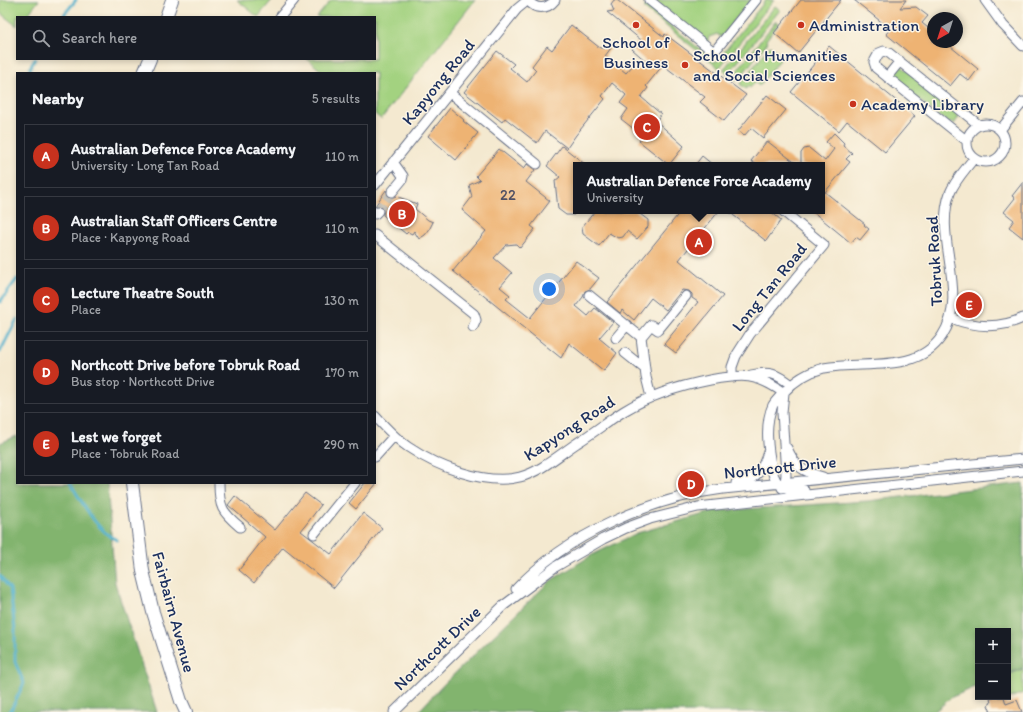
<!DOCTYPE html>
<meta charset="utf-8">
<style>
body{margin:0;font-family:Itim,sans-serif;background:#20242c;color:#f1f3f6}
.controls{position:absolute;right:12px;bottom:12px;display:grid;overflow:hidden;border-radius:0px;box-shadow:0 2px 6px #0003}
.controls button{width:36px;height:36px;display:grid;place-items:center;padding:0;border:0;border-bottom:1px solid #363941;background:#171b24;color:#f1f3f6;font:20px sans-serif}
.compass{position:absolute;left:927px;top:12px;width:36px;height:36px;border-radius:50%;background:#171b24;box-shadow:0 2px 6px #0003;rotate:219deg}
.you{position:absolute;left:549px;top:289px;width:14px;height:14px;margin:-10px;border:3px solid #fff;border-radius:50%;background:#1a73e8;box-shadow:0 0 0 6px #1a73e833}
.badge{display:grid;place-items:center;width:26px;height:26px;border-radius:50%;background:#c8321e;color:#fff;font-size:13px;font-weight:700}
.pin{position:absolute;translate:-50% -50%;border:2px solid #fff;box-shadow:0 1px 4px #0006}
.popup{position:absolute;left:573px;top:162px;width:252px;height:52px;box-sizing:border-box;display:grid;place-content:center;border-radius:0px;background:#171b24;filter:drop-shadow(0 1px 3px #0005);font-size:13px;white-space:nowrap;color:#9ea1a6}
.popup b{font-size:15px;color:#f1f3f6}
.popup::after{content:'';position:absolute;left:50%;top:100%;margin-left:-8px;border:8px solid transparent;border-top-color:#171b24}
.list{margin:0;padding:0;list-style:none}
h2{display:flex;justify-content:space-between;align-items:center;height:52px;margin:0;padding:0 16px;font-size:17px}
h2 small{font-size:13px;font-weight:400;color:#9ea1a6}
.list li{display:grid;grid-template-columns:26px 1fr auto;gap:12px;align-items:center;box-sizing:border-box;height:64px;margin:0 8px 8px;padding:0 8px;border:1px solid #363941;border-radius:0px}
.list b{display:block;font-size:15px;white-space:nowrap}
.list p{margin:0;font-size:13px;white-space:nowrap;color:#9ea1a6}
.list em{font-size:13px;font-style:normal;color:#9ea1a6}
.icon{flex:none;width:22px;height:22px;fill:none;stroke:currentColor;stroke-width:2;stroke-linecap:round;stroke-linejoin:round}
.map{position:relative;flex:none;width:1023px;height:712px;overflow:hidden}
.search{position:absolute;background:#171b24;box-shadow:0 2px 6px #0003;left:16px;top:16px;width:360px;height:44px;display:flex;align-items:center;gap:10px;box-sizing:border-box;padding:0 14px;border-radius:0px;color:#9ea1a6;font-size:15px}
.panel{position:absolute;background:#171b24;box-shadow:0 2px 6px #0003;left:16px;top:72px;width:360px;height:412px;border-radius:0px}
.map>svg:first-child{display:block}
</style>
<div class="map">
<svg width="1023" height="712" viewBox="0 0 1023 712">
<rect width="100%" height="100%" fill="#fcf5e5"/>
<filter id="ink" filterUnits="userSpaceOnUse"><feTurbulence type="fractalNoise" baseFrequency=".025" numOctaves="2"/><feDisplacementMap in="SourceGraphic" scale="8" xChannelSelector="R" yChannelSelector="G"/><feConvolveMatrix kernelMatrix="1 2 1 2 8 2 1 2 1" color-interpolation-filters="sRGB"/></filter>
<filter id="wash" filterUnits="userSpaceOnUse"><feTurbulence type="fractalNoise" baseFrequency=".012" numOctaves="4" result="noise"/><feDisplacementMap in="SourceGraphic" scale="16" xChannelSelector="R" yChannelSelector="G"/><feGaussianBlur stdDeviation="0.9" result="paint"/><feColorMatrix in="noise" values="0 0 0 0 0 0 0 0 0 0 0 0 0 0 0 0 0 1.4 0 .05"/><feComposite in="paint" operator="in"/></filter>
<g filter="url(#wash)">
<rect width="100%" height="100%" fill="#f4e9d0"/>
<path fill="#a3d280" stroke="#5f806f" d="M0,0H39L26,17H17V26L0,13Z
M237,0H272L258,17Z
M331,0H475L381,119L375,114V73H324L307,59H375V17H317Z
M654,0H751L721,37L717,34L709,37L707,43Z
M766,0H774L720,67V69L645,9V5L716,62Z
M775,6L780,10L728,74L723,70Z
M776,21L779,23L766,40L768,42L737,81L732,77Z
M770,46L783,56L759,86L755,82L750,88L748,86L746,89L740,84Z
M900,65L958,112L956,114L959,117L954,124L951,121L949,124L891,77Z
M1023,669V693L1007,699L1008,675Z"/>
<path fill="#82b46e" stroke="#4e7266" d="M17,436V483H107L115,583L157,712H0V443Z
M1023,483V668L1008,674V631H978V686L952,697L934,712H418L445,683L550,581L592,555L637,533L715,511L867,501Z"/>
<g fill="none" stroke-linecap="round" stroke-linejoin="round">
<path stroke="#4caecb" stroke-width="3" d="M62,17L76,0
M31,73L30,68L35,59
M0,302L17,279
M0,352L17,319
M70,483C82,501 96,531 117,540
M0,576L10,589L15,629V662L24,683L10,712"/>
</g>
<g id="blocks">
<path fill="#eeb373" d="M614,0H617L664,37L665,34L746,95L724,121L700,102L705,97L663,65L646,86L648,88L641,97L661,114L656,121L684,146L669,165L639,141L643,136L621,119L628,109L620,103L626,95L612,83L602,96L605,99L576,135L567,148L545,131L537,143L505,118L502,122L464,92L497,51L514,64L510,68L527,82L536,70L532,66L547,46L552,50L571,25L600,48H611L605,56L626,73L634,64L648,63L632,49L641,40L607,12L614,11L611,4Z
M801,0H841L798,53L774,33Z
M854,0H906L900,8L916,7L928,16L922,23L933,32V42H945L978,69L969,81L960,74L950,86L886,34L890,29Z
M829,46L915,116L885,152L847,121L839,131L791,92Z
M767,95L786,110L763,138L751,128L744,136L738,131Z
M450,108L464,120L463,121L478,133L456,160L428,136Z
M834,133L844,143L843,145L852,153L846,159L850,162L825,192L865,224L864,225L869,229L860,240L856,237L851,243L812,211H822V165H801V153L804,149L809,148L825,161L834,149L826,142Z
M767,141L798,165H757L751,161Z
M562,146L586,165H576V211L574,215H566L558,209L555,181L560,177L547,166Z
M499,149L524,169L527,164L535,170L526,182L550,201L531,226L535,229L520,248L516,244L506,245L494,258L512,273L500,287L510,295L506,299L530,318L576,261L599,278L590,289L585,291L583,297L576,306L588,316L595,308L613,322L599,338L617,353L604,371L569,343L561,358L453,271L486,231L462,210L472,197L469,185L480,180L476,176Z
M702,156L713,165H695Z
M1023,182V238L1009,227L1014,220L1004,212L1015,198L1012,196Z
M386,190L387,194L391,198L396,196L417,204L415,209L428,220L433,222L429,230L425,235L419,239L414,231L412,234L408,232L406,234L383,215L384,210L382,207L379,205L375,206Z
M595,211H636L648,220V227L637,239L627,231L623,237L618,238L609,233L599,246L583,234L582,227Z
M681,211H719L679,260L723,296L676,353L664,344L698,302L692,298V294L689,291L682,290L666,310L651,298L634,320L622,310L620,313L607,302Z
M728,211H770L781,220L766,241Z
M365,483H377L356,509L349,503Z
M305,493L321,505L301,531L331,554L363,513L382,528L334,588L283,547L254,583L239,570L265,537L228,505L235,496L275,530Z
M996,697H1004L1006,704L1017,700L1022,712H991L988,705L991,703L990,699Z"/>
</g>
</g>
<g filter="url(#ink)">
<use href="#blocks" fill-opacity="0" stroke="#677086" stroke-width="1"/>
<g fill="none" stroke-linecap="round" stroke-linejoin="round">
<path stroke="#c9c4b9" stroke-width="9" stroke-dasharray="9 4.5" stroke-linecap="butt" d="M378,211L392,192"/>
<g stroke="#677086" stroke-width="11">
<path id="minor" d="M528,0C535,10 547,10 555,0
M649,0L714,52L756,0
M985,0L1003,25L1023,46
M280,17L294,0
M887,77L900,61
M450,93L537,164
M967 143a19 19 0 1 1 38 0a19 19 0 1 1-38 0Z
M1000,130L1023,102
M967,141L876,68L874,62L879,53L884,51L889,53L979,125
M375,185L517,9L528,0
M392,192L402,180L403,176L393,162
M375,214L378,211
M375,235L474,314L476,320L473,327
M589,295L641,337
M951,318C976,328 999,329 1023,318
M616,338L627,325
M625,353L645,369
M751,375C769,371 776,373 791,385
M732,377V367L736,356L750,334L824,245L783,211
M651,397L646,377L641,337L651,325L658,330L686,296
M375,416C385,427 396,439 408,447C436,466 485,486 520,477C540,472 559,455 577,443C593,433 608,421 624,411C650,395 680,386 710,380C743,374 756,373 784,393
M787,448C796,468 802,471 823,477
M375,457L394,436
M219,483C219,507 222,512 240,527
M736,483C757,480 762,471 768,452
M782,488L785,483L786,475L782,412L784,393
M804,490C788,490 776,489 772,470C768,450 764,424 773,405C776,400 780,397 783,393C794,381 808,372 824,368C863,360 916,375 942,336C970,294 933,239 950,193C955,180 966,169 974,158
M314,534L355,483
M516,589C566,535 651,498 723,489L1023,459
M394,712L503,606L555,567L603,539L626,528L650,519L698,507L1023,471"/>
</g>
<g stroke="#677086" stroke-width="14">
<path id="major" d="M166,17L172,0
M144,73L150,59
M132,483L143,571L153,612L181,701L186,712"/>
</g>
<use href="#minor" stroke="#fff" stroke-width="9"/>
<use href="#major" stroke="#fff" stroke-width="12"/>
</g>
</g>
<g fill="#c8321e" stroke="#fcf5e5" stroke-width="1.5">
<circle cx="636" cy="25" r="4"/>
<circle cx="801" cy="25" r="4"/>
<circle cx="685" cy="65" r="4"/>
<circle cx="853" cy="104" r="4"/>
</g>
<g text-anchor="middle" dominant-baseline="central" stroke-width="3" stroke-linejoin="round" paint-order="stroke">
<g font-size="15" fill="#505063">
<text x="508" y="195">22</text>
</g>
<g font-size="17" fill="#1b2f5e" stroke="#fcf5e5" text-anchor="start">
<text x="809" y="25">Administration</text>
<text x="636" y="42" text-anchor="middle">School of<tspan x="636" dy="20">Business</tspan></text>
<text x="693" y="55">School of Humanities<tspan x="693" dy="20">and Social Sciences</tspan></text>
<text x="861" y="104">Academy Library</text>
</g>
<g font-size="17" fill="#1b2f5e" stroke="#fcf5e5">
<text transform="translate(438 82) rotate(-51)">Kapyong Road</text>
<text transform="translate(934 261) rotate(-93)">Tobruk Road</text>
<text transform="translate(769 287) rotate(-51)">Long Tan Road</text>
<text transform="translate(569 428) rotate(-33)">Kapyong Road</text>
<text transform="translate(780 467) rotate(-6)">Northcott Drive</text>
<text transform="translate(174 612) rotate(75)">Fairbairn Avenue</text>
<text transform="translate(437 648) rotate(-44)">Northcott Drive</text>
</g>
</g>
</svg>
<div class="controls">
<button>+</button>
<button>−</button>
</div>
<svg class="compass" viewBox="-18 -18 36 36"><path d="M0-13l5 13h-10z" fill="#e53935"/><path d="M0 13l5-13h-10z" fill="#9ea1a6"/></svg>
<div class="you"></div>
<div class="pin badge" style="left:699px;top:242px">A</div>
<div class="popup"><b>Australian Defence Force Academy</b>University</div>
<div class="pin badge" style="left:402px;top:214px">B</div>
<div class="pin badge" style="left:647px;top:127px">C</div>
<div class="pin badge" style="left:691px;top:484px">D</div>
<div class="pin badge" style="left:969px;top:305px">E</div>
<div class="search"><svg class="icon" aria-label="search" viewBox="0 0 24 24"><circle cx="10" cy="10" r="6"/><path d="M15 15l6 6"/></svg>Search here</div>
<section class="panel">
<h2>Nearby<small>5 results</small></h2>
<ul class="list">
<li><span class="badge">A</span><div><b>Australian Defence Force Academy</b><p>University · Long Tan Road</p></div><em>110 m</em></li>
<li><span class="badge">B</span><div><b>Australian Staff Officers Centre</b><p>Place · Kapyong Road</p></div><em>110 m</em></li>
<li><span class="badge">C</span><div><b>Lecture Theatre South</b><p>Place</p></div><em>130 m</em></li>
<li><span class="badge">D</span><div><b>Northcott Drive before Tobruk Road</b><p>Bus stop · Northcott Drive</p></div><em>170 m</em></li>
<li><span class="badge">E</span><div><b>Lest we forget</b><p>Place · Tobruk Road</p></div><em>290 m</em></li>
</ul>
</section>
</div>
